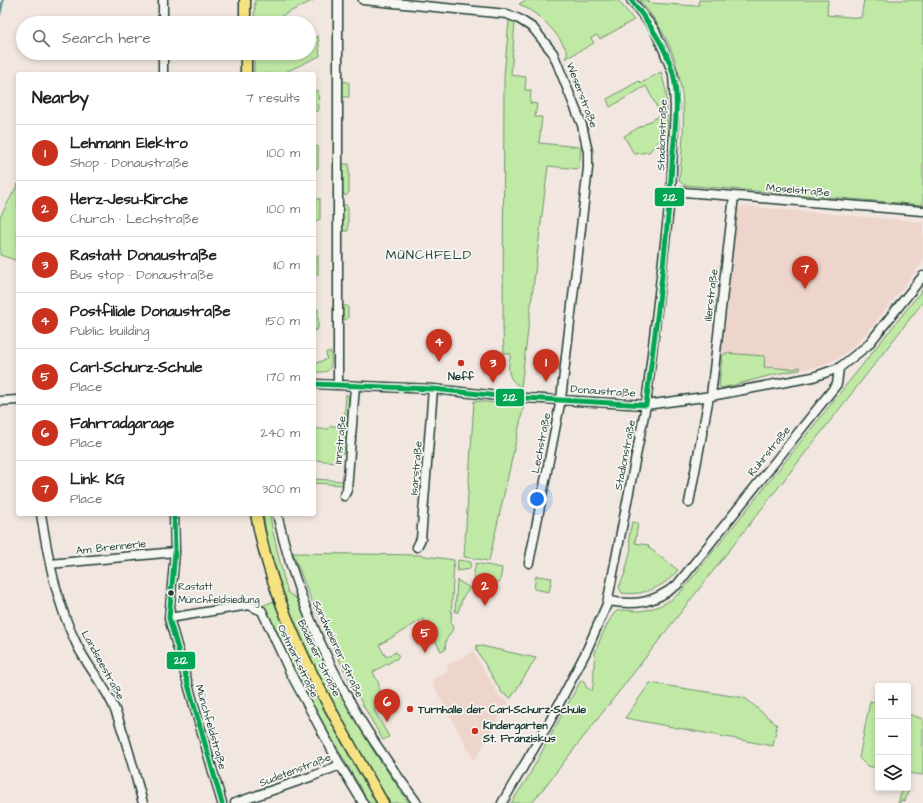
<!DOCTYPE html>
<meta charset="utf-8">
<style>
body{margin:0;font-family:"Architects Daughter",sans-serif;background:#f6f6f6;color:#202124}
.controls{position:absolute;right:12px;bottom:12px;display:grid;overflow:hidden;border-radius:4px;box-shadow:0 2px 6px #0003}
.controls button{width:36px;height:36px;display:grid;place-items:center;padding:0;border:0;border-bottom:1px solid #e0e0e0;background:#fff;color:#202124;font:20px sans-serif}
.you{position:absolute;left:537px;top:499px;width:14px;height:14px;margin:-10px;border:3px solid #fff;border-radius:50%;background:#1a73e8;box-shadow:0 0 0 6px #1a73e833}
.badge{display:grid;place-items:center;width:26px;height:26px;border-radius:50%;background:#c8321e;color:#fff;font-size:13px;font-weight:700}
.pin{position:absolute;translate:-50% -33px;filter:drop-shadow(0 1px 2px #0008)}
.pin::after{content:'';position:absolute;top:21px;width:14px;height:12px;background:inherit;clip-path:polygon(0 0,100% 0,50% 100%)}
.list{margin:0;padding:0;list-style:none}
h2{display:flex;justify-content:space-between;align-items:center;height:52px;margin:0;padding:0 16px;font-size:17px}
h2 small{font-size:13px;font-weight:400;color:#757577}
.list li{display:grid;grid-template-columns:26px 1fr auto;gap:12px;align-items:center;box-sizing:border-box;height:56px;padding:0 16px;border-top:1px solid #e0e0e0}
.list b{display:block;font-size:15px;white-space:nowrap}
.list p{margin:0;font-size:13px;white-space:nowrap;color:#757577}
.list em{font-size:13px;font-style:normal;color:#757577}
.icon{flex:none;width:22px;height:22px;fill:none;stroke:currentColor;stroke-width:2;stroke-linecap:round;stroke-linejoin:round}
.map{position:relative;flex:none;width:923px;height:803px;overflow:hidden}
.search{position:absolute;background:#fff;box-shadow:0 2px 6px #0003;left:16px;top:16px;width:300px;height:44px;display:flex;align-items:center;gap:10px;box-sizing:border-box;padding:0 14px;border-radius:22px;color:#757577;font-size:15px}
.panel{position:absolute;background:#fff;box-shadow:0 2px 6px #0003;left:16px;top:72px;width:300px;height:444px;border-radius:4px}
.map>svg:first-child{display:block}
</style>
<div class="map">
<svg width="923" height="803" viewBox="0 0 923 803">
<rect width="100%" height="100%" fill="#f2e7e0"/>
<filter id="ink" filterUnits="userSpaceOnUse"><feTurbulence type="fractalNoise" baseFrequency=".025" numOctaves="2"/><feDisplacementMap in="SourceGraphic" scale="8" xChannelSelector="R" yChannelSelector="G"/><feConvolveMatrix kernelMatrix="1 2 1 2 8 2 1 2 1" color-interpolation-filters="sRGB"/></filter>
<g filter="url(#ink)">
<path fill="#eed5cb" d="M743,206L923,222V262L867,333L852,348L838,358L822,366L762,377L753,382L722,389L718,387L738,209Z
M473,651L500,697L509,702L474,761L432,683L434,678L447,672L448,665Z"/>
<path fill="#bfe9a5" stroke="#6f936c" d="M255,0H314L275,19L277,23H254Z
M526,0H618L634,20L600,39L597,35L591,38L594,43L565,59L568,53C557,31 541,15 519,4Z
M639,0H648L650,3L698,6L699,0H828L827,15L861,18L864,0H923V205L684,185L679,181C687,111 689,55 639,0Z
M509,20L515,22L511,75L526,77L525,90H531L530,103L537,104L535,117H542L539,143L581,147L579,169L548,166L521,387C507,380 507,368 511,354L504,353L503,328L504,77Z
M318,36L320,56L281,74H254V53H309V40Z
M661,72L666,91L668,135L659,141L649,152L634,154L624,136L661,115L646,86L610,107L607,99L639,81L641,83Z
M344,81L349,83V97H342V84Z
M318,90L319,110L314,112V92Z
M318,146V168L314,170V148Z
M342,164H349V192L346,196L342,192Z
M18,184V261L0,255V217Z
M320,198V219L314,222V201Z
M345,204L348,208V231H342V207Z
M318,255V275L314,277V257Z
M923,289V302L532,803H511L527,779L581,680L584,681L586,687L592,691C595,679 593,667 595,654C596,647 611,613 617,611C623,609 631,611 638,611C654,610 668,603 680,593Z
M342,306H348V317L346,320L342,319Z
M318,309V329L314,331V311Z
M326,352H331C331,369 333,373 314,372V364L327,359Z
M725,353L765,356L764,367L793,369L800,367V370C773,373 749,382 722,388L719,386L722,357Z
M346,394L349,397L345,453H337L336,462L314,460V429H328L331,426H344Z
M474,401L524,405L489,561L464,557Z
M314,479L343,481V485L314,483Z
M263,514H270L272,528L284,579L288,593L296,598L335,684L374,752L409,803H390C337,713 277,619 263,514Z
M632,522L638,523L635,543L648,545L649,548L678,570C664,587 644,596 622,593L619,587L625,573L631,548L629,537Z
M293,553L419,555L454,560L451,622L453,629L446,640L445,650L441,651L423,619L379,645L386,657L396,652L399,657L373,672L379,684V706L374,710L389,737L383,740C348,681 317,619 293,553Z
M458,560L471,562L470,569L457,571Z
M476,563L502,568L500,582L475,583L474,572Z
M536,576L552,578L549,592L534,589Z
M457,580L470,588L463,597L458,612H455Z
M274,601L309,682L377,803H369L302,686L262,606Z
M477,645L536,658L511,698L502,693L476,649Z
M650,683L745,698L777,725L773,746L625,718Z
M870,701L878,703V768L867,766L859,758Z
M908,714L923,719V775L908,773Z
M903,788H909L905,801L901,800L900,803H898Z"/>
<g fill="none" stroke-linecap="round" stroke-linejoin="round">
<path stroke="#549090" stroke-width="2.5" d="M0,14L3,0"/>
<g stroke="#1f3d34" stroke-width="11">
<path id="minor" d="M338,0V385
M363,0L507,14L519,19L533,28L553,53L582,125L588,152V168L561,399L529,563
M163,23V0
M163,74V53
M671,191L923,211
M314,384L433,389L508,397L646,405L711,396L813,377L839,368L868,345L923,276
M711,396L734,196
M0,401L18,400
M344,496L347,490L355,386
M689,503L709,397
M41,514C48,558 57,605 77,645C88,668 106,686 115,710C127,740 134,772 143,803
M174,514L175,552L169,618L222,803
M277,514C293,584 321,652 357,714C375,745 396,774 417,803
M417,547L421,539L433,389
M50,564L175,552
M608,601C637,606 653,603 677,585L837,384L839,368
M169,618L249,605L262,611L290,672L340,765L363,803
M235,803L313,776L340,765
M502,803L550,721L586,652L607,604L646,405L671,191L675,107L673,74L664,51L654,29L631,0"/>
</g>
<g stroke="#1f3d34" stroke-width="13">
<path id="major" d="M245,0V23
M246,74V53
M256,514C275,620 331,711 383,803"/>
</g>
<use href="#minor" stroke="#f6f6f2" stroke-width="8"/>
<use href="#major" stroke="#f7e281" stroke-width="10"/>
<g stroke="#f6f6f2" stroke-width="8">
<path id="bus-1" d="M631,0C648,22 666,46 673,73C680,102 674,135 672,164C667,245 656,325 646,405
M314,384L433,389L508,397L646,405
M174,514L175,552L169,618L222,803"/>
</g>
<use href="#bus-1" stroke="#00a651" stroke-width="5"/>
</g>
</g>
<g fill="#c8321e" stroke="#f6f6f2" stroke-width="1.5">
<circle cx="461" cy="363" r="4"/>
<circle cx="410" cy="709" r="4"/>
<circle cx="475" cy="731" r="4"/>
</g>
<circle fill="#1f3d34" stroke="#f6f6f2" stroke-width="1.5" cx="171" cy="593" r="3.5"/>
<g text-anchor="middle" dominant-baseline="central" stroke-width="3.5" stroke-linejoin="round" paint-order="stroke">
<g font-size="10" fill="#1f3d34" stroke="#f6f6f2" text-anchor="start">
<text x="178" y="587">Rastatt<tspan x="178" dy="13">Münchfeldsiedlung</tspan></text>
</g>
<g font-size="11" fill="#1f3d34" stroke="#f6f6f2">
<text transform="translate(582 95) rotate(69)">Weserstraße</text>
<text transform="translate(662 135) rotate(-88)">Stadionstraße</text>
<text transform="translate(798 190) rotate(5)">Moselstraße</text>
<text transform="translate(711 295) rotate(-83)">Illerstraße</text>
<text transform="translate(603 391) rotate(4)">Donaustraße</text>
<text transform="translate(340 440) rotate(-85)">Innstraße</text>
<text transform="translate(541 443) rotate(-79)">Lechstraße</text>
<text transform="translate(769 451) rotate(-51)">Ruhrstraße</text>
<text transform="translate(625 455) rotate(-79)">Stadionstraße</text>
<text transform="translate(416 468) rotate(-85)">Isarstraße</text>
<text transform="translate(111 547) rotate(-6)">Am Brennerle</text>
<text transform="translate(338 649) rotate(65)">Sandweierer Straße</text>
<text transform="translate(319 658) rotate(64)">Badener Straße</text>
<text transform="translate(298 661) rotate(64)">Ostmarkstraße</text>
<text transform="translate(103 665) rotate(61)">Landseestraße</text>
<text transform="translate(211 727) rotate(74)">Münchfeldstraße</text>
<text transform="translate(295 770) rotate(-21)">Sudetenstraße</text>
</g>
<g font-size="11" font-weight="bold" fill="#1f3d34" stroke="#f6f6f2" text-anchor="start">
<text x="461" y="376" text-anchor="middle">Neff</text>
<text x="418" y="709">Turnhalle der Carl-Schurz-Schule</text>
<text x="483" y="725">Kindergarten<tspan x="483" dy="13">St. Franziskus</tspan></text>
</g>
<g font-size="13" letter-spacing="1" fill="#1f3d34" stroke="#f6f6f2">
<text x="429" y="255">MÜNCHFELD</text>
</g>
</g>
<g stroke="#f6f6f2" stroke-width="1.5">
<rect x="654" y="187" width="31" height="20" rx="4" fill="#00a651"/>
<rect x="495" y="388" width="30" height="19" rx="4" fill="#00a651"/>
<rect x="166" y="651" width="30" height="19" rx="4" fill="#00a651"/>
</g>
<g font-size="11" text-anchor="middle" font-weight="bold" fill="#fff">
<text x="670" y="201">212</text>
<text x="510" y="401">212</text>
<text x="181" y="664">212</text>
</g>
</svg>
<div class="controls">
<button>+</button>
<button>−</button>
<button><svg class="icon" aria-label="layers" viewBox="0 0 24 24"><path d="M12 4l9 5-9 5-9-5zM3 14l9 5 9-5"/></svg></button>
</div>
<div class="you"></div>
<div class="pin badge" style="left:546px;top:382px">1</div>
<div class="pin badge" style="left:485px;top:606px">2</div>
<div class="pin badge" style="left:493px;top:383px">3</div>
<div class="pin badge" style="left:439px;top:362px">4</div>
<div class="pin badge" style="left:425px;top:653px">5</div>
<div class="pin badge" style="left:387px;top:722px">6</div>
<div class="pin badge" style="left:805px;top:289px">7</div>
<div class="search"><svg class="icon" aria-label="search" viewBox="0 0 24 24"><circle cx="10" cy="10" r="6"/><path d="M15 15l6 6"/></svg>Search here</div>
<section class="panel">
<h2>Nearby<small>7 results</small></h2>
<ul class="list">
<li><span class="badge">1</span><div><b>Lehmann Elektro</b><p>Shop · Donaustraße</p></div><em>100 m</em></li>
<li><span class="badge">2</span><div><b>Herz-Jesu-Kirche</b><p>Church · Lechstraße</p></div><em>100 m</em></li>
<li><span class="badge">3</span><div><b>Rastatt Donaustraße</b><p>Bus stop · Donaustraße</p></div><em>110 m</em></li>
<li><span class="badge">4</span><div><b>Postfiliale Donaustraße</b><p>Public building</p></div><em>150 m</em></li>
<li><span class="badge">5</span><div><b>Carl-Schurz-Schule</b><p>Place</p></div><em>170 m</em></li>
<li><span class="badge">6</span><div><b>Fahrradgarage</b><p>Place</p></div><em>240 m</em></li>
<li><span class="badge">7</span><div><b>Link KG</b><p>Place</p></div><em>300 m</em></li>
</ul>
</section>
</div>
